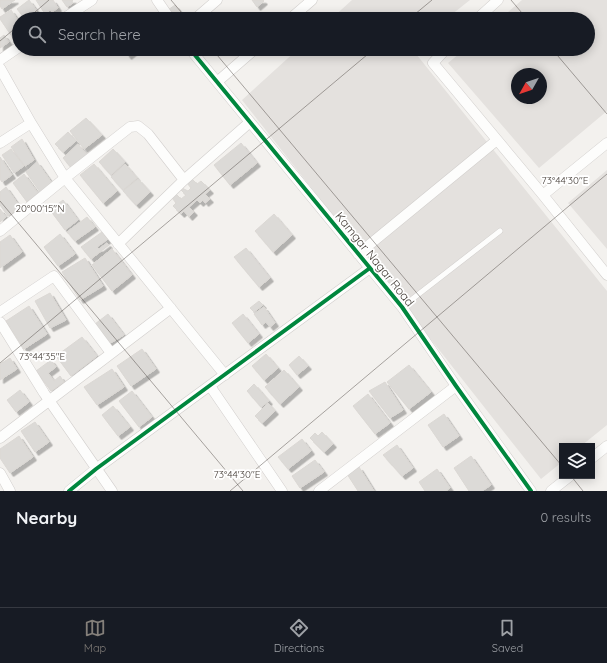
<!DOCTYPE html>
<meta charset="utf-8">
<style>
body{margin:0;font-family:Quicksand,sans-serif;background:#20242c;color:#f1f3f6}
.controls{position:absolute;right:12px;bottom:12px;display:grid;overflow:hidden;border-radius:0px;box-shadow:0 2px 10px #0003}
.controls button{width:36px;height:36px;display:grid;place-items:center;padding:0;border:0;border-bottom:1px solid #363941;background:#171b24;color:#f1f3f6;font:20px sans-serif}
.compass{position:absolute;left:511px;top:68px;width:36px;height:36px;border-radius:50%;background:#171b24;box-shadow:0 2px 10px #0003;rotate:230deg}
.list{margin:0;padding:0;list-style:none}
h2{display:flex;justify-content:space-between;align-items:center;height:52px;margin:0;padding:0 16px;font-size:17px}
h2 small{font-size:13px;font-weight:400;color:#9ea1a6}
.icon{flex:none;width:22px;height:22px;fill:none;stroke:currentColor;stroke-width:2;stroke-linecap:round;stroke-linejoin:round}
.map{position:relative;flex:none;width:607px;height:491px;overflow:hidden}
.search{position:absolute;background:#171b24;box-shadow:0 2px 10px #0003;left:12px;right:12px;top:12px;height:44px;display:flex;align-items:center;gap:10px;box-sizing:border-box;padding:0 14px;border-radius:22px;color:#9ea1a6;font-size:15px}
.sheet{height:116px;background:#171b24}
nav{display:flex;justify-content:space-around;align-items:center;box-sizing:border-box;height:56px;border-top:1px solid #363941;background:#171b24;font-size:11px;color:#9ea1a6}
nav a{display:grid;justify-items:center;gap:2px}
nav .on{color:#847f7a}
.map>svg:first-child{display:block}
</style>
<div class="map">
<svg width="607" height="491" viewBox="0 0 607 491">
<defs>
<filter id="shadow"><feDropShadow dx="3.5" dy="3.5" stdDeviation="0" flood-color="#0004"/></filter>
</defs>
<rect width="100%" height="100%" fill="#f3f1ee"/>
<path fill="#e4e1de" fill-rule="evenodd" d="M352,0H470L446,19H331Z
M522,0H607V111L539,168L448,63L465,49H588V19H500ZM517,74H541V98H517Z
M298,49H412L607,291V425L581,446H562V462L541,479L242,100Z
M607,170V249L568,203Z"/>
<path fill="#dcdad7" stroke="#dbd8d4" filter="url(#shadow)" d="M0,0H15L2,9L0,6Z
M29,0L37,11L25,19L17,9Z
M36,0H53L58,8L52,12L50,10L45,14Z
M62,0H73L72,1L73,3L67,7Z
M252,0H263L264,1L257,7Z
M175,5L186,19H175L168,10Z
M11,10L19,22V34L13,38L0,19V17Z
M4,35L9,42L0,48V38Z
M123,49H137L128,56Z
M86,118L102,135L84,149L70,131Z
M68,132L76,141L63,152L55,144Z
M22,139L34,160L25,166L11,147Z
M241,143L257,163L230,185L214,165Z
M78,144L87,155L72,169L63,158Z
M11,149L24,166L14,173L2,155Z
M113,149L125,162L111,175L99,162Z
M0,157L12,175L2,182L0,179Z
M37,162L52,183L40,192L26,172Z
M94,164L117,191L103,203L80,175Z
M125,164L137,178L123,190L111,177Z
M24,174L38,193L27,202L13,183Z
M138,179L150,192L136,205L123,191Z
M192,179L197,184L201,181L210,190L205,194L210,199L205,203L203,200L200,203L197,200L189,207L194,212L189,217L184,211L181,214L173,206L176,203L172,198L176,194L181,199L186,195L180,189L182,188L188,191L191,188L187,183Z
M6,187L20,207L8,216L0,205V192Z
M63,200L78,220L65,230L50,210Z
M0,209L6,217L0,222Z
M274,214L292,235L273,252L255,231Z
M87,217L95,227L75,241L67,232Z
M102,232L108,239L97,247L99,249L107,243L109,245L91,259L81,247Z
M60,234L75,254L58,266L44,247Z
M10,235L22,252L0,268V242Z
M246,248L270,278L259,287L234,257Z
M112,249L132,275L112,291L92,265Z
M85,258L103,286L80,300L62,272Z
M50,293L66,320L50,328L35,301Z
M259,301L263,305L254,312L250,308Z
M29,306L47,334L24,349L6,321Z
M264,307L275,323L270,327L266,322L262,325L254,314Z
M108,314L124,335L109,344L95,324Z
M243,314L259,334L248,343L232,323Z
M82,337L97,356L71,376L56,356Z
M142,349L156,369L131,386L117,366Z
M266,354L278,368L264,380L252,366Z
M299,356L308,366L297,375L289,365Z
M10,358L17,369L0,380V364Z
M51,360L56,367L48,373L54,381L60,376L64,382L51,391L36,371Z
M409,365L431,392L409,409L387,382Z
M112,369L124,387L97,405L84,387Z
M284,370L299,387L280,404L265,387Z
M385,382L403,410L390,418L369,391Z
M254,384L269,401L261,407L247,391Z
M20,390L29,402L16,412L7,400Z
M132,391L152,417L139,427L119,401Z
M368,394L390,423L375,434L353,406Z
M268,403L275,411L262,423L255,416Z
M113,406L130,427L118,436L102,415Z
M444,414L459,436L443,447L428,425Z
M35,422L49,442L35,452L21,431Z
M322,432L333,444L324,452L310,438L315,433L318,436Z
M19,436L33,457L10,473L0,458V449Z
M302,439L311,451L288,469L278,457Z
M397,445L413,468L402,476L383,455Z
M471,456L491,485L482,491H469L454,468Z
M315,460L324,472L300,488L292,476Z
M359,467L374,491H358L347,474Z
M437,469L450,488L446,491H425L419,482Z"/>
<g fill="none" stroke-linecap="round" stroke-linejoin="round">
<g stroke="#d1cecc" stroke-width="6">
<path id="service" d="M402,307L500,231"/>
</g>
<g stroke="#d1cecc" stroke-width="11">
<path id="minor" d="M157,0L170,19
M63,19L92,0
M195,19L217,0
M290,19L312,0
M477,19L498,0
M190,49L402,307L456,386L531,491
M446,49L433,63L543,195L607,275
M0,60L19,47
M0,68L31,123L0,143
M217,82L255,49
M31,123L65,178L225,375
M543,195L607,143
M0,231L65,178L130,127L138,126L148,134L184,180
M118,244L184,180L250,122
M358,254L497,140
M0,312L54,276L111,353
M0,322L44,393L112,491
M210,386L282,491
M0,438L171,308
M592,458L607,446
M0,473L10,491
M69,491L96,469L370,268
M319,491L456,386
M551,491L570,476"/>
</g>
<use href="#service" stroke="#fdfdfc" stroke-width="5"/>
<use href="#minor" stroke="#fdfdfc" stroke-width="10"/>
<g stroke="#fff" stroke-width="6">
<path id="cycleway" d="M190,49L402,307L456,386L531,491
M69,491L96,469L370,268"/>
</g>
<use href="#cycleway" stroke="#00873e" stroke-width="4"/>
</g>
<path fill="none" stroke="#48413b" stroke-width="1" stroke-opacity="0.45" d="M171,0L187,19M511,0L527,19M27,19L49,0M409,19L432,0M0,41L19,25M212,49L562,466M552,49L607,114M0,201L243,491M0,363L374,49M571,476L583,491M230,491L607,174"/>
<g text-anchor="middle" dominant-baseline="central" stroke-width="3.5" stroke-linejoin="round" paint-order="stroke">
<g font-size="12" fill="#48413b" stroke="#fff">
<text transform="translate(375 259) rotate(51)">Kamgar Nagar Road</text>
</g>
</g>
<g font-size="10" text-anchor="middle" fill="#48413b" stroke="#fff" stroke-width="3.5" stroke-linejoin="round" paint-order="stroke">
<text x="565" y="184">73°44'30"E</text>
<text x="40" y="212">20°00'15"N</text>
<text x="42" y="360">73°44'35"E</text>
<text x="237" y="478">73°44'30"E</text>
</g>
</svg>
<div class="controls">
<button><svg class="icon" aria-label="layers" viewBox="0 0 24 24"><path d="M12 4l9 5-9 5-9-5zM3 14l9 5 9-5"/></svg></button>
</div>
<svg class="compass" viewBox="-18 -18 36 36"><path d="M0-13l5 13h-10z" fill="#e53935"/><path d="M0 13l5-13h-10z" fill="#9ea1a6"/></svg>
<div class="search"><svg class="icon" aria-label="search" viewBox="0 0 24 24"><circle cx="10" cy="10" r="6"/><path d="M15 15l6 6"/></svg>Search here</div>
</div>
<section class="sheet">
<h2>Nearby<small>0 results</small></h2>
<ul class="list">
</ul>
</section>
<nav>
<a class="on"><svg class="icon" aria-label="map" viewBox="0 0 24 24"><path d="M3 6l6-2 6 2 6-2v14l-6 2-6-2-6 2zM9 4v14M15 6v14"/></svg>Map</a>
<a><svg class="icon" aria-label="directions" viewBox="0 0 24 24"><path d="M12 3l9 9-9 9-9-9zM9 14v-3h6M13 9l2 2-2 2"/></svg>Directions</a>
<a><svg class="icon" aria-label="saved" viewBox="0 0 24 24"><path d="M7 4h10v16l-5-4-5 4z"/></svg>Saved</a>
</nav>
